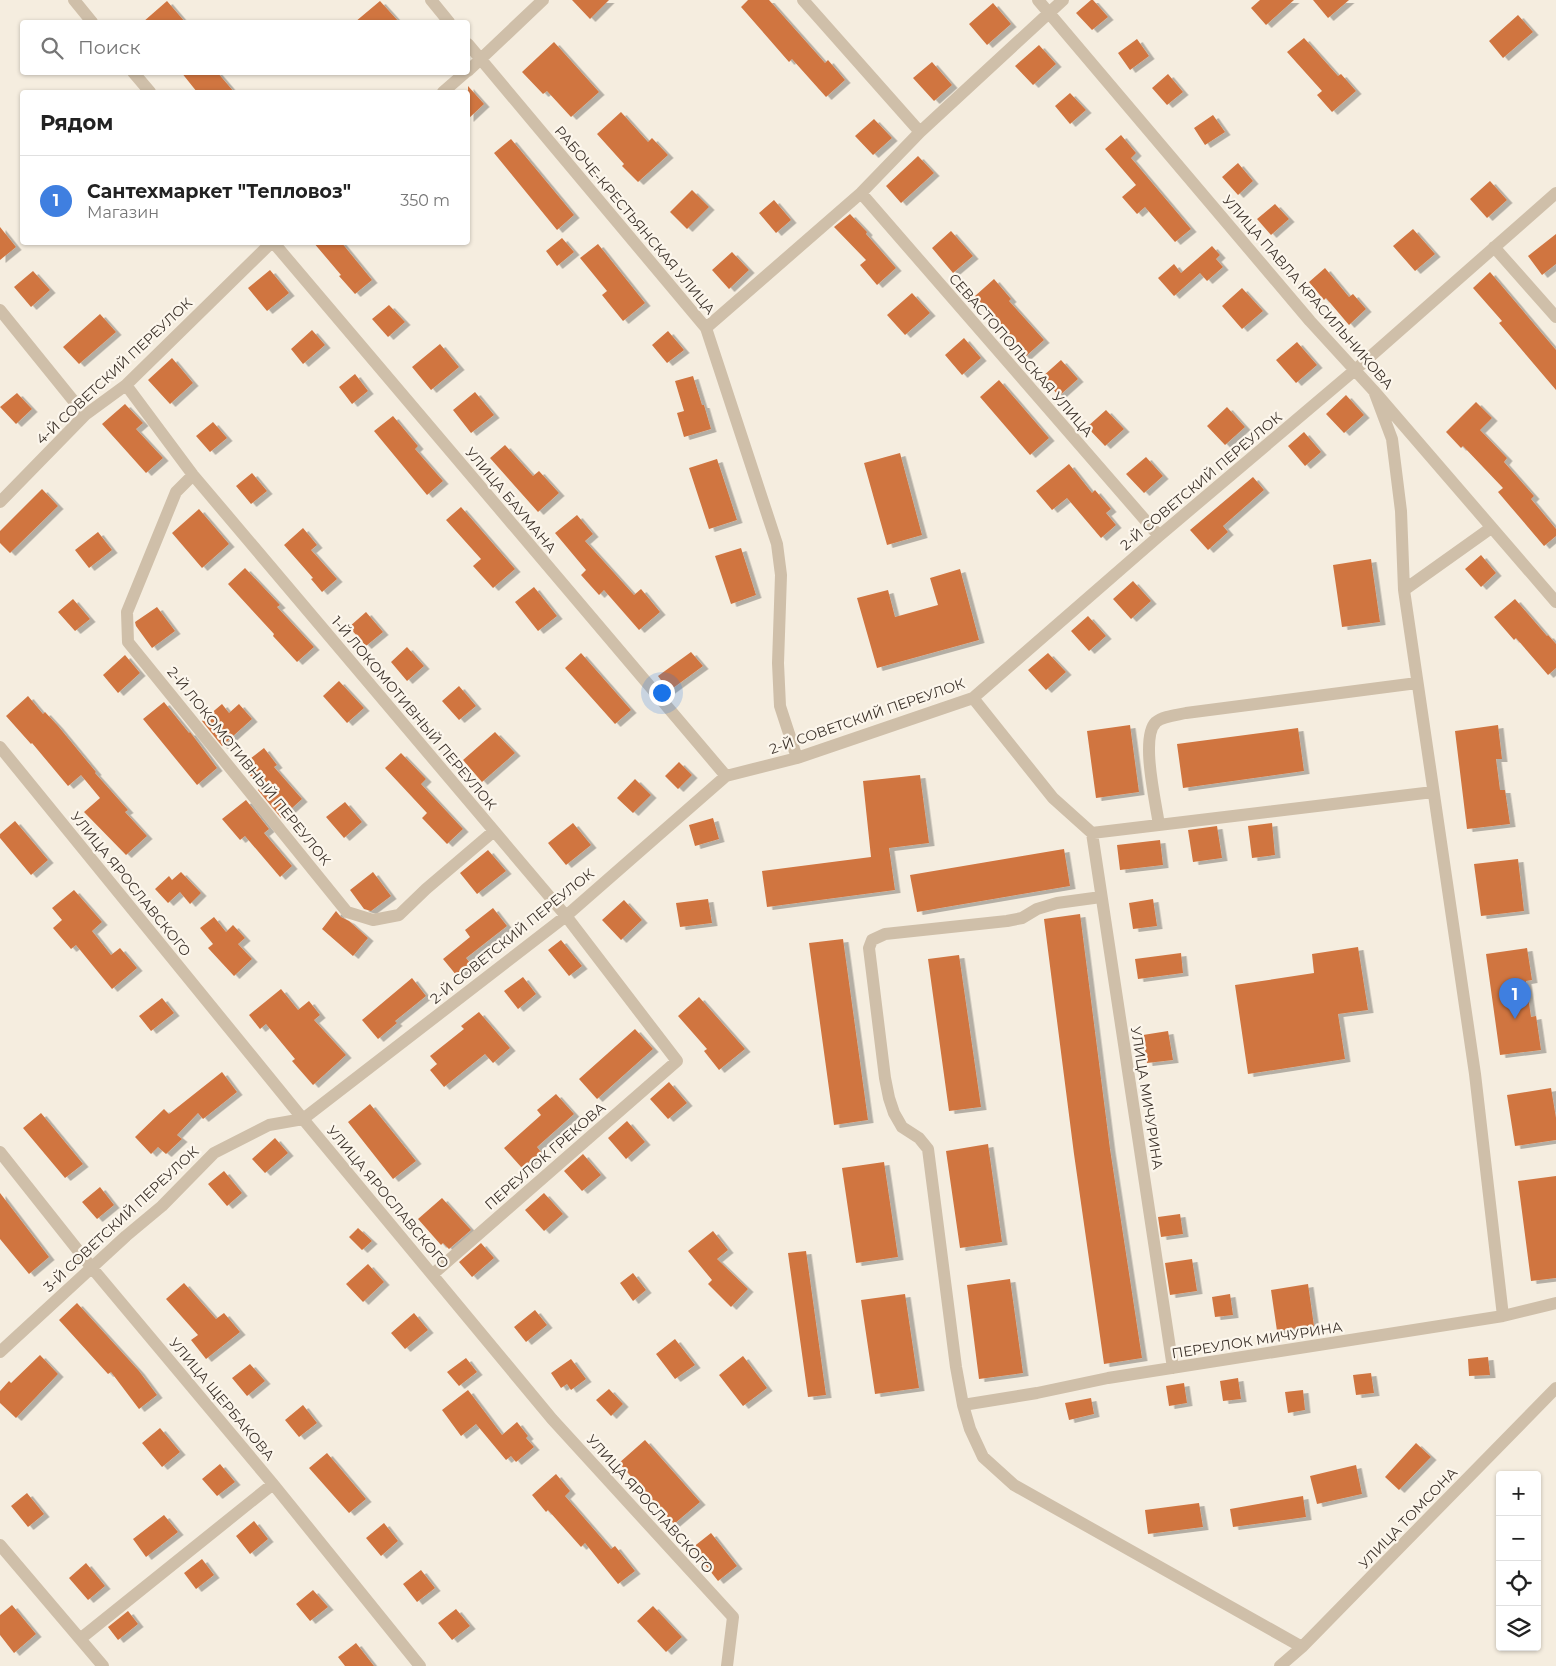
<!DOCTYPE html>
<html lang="ru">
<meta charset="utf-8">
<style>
body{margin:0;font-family:Montserrat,sans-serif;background:#f2f2f2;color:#222}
.controls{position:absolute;right:15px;bottom:15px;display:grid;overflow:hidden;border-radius:5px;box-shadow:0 1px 4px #0004}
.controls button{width:45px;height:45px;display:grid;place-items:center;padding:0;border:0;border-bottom:1px solid #e0e0e0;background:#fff;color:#222;font:25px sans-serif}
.you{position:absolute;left:661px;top:692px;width:18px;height:18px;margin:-12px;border:4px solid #fff;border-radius:50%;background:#1a73e8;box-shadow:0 0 0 8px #1a73e833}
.badge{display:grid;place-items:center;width:32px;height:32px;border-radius:50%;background:#0f766e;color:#fff;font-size:16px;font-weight:700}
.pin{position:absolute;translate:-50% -41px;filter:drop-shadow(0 1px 2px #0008)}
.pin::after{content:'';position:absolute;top:26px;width:18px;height:15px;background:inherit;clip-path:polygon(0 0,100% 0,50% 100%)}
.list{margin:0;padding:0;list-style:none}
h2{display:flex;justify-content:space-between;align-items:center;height:65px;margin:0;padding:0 20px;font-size:21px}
h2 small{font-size:16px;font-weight:400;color:#767676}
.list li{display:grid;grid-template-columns:32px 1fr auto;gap:15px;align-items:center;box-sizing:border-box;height:90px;padding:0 20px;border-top:1px solid #e0e0e0}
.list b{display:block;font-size:19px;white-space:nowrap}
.list p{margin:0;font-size:16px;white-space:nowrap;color:#767676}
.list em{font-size:16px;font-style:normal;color:#767676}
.icon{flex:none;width:28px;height:28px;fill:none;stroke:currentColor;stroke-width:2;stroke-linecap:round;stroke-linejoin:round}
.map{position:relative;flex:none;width:1556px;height:1666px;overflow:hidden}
.search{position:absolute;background:#fff;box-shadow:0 1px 4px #0004;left:20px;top:20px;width:450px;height:55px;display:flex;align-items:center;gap:12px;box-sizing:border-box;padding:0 18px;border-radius:5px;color:#767676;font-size:19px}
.panel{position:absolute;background:#fff;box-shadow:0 1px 4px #0004;left:20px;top:90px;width:450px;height:155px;border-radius:5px}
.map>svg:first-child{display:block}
</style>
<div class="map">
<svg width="1556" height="1666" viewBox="0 0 1556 1666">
<defs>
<filter id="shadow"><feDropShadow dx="5.5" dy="3" stdDeviation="0" flood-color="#0004"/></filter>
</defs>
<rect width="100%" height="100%" fill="#f5eddf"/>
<path fill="#d07541" filter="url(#shadow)" d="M572,0H609L590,19Z
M748,0H769L825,63L828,60L845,80L826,97L792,59L789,62L741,7Z
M1091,0H1093L1108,17L1092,30L1076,13Z
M1260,0H1294L1266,25L1251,8Z
M1313,0H1349L1328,18Z
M167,1L185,22H143Z
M380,1L399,22H355Z
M993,3L1011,24L987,45L969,24Z
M1518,15L1533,32L1503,58L1489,41Z
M1304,38L1338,76L1341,74L1356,91L1332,112L1317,95L1322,91L1287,52Z
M1137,39L1149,56L1130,70L1118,53Z
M554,42L599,92L571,117L547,91L543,94L522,72Z
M1039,45L1056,64L1033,85L1015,66Z
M932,62L952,85L934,101L913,78Z
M181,72H217L234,92H197Z
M1168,74L1183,92L1167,105L1152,88Z
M468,86L484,104L468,119Z
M1070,93L1086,110L1070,124L1055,106Z
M621,112L648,142L652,138L668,155L638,182L622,166L624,164L597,134Z
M1213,115L1225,132L1205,145L1194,128Z
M874,119L892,138L873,155L855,136Z
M1121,135L1136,153L1131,158L1191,229L1175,242L1145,207L1137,214L1122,197L1136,185L1105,149Z
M511,139L574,215L557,230L494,153Z
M918,156L934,173L901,203L886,186Z
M1238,163L1253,181L1238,195L1222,177Z
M1490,181L1507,200L1487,218L1470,199Z
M692,190L709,207L687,229L670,212Z
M774,200L791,220L776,233L759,213Z
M1275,204L1289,219L1271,235L1257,219Z
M850,214L867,232L866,234L896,268L877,285L860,265L866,260L834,227Z
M0,227L16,247L0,260Z
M1413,229L1435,254L1415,271L1393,246Z
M951,231L973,256L953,273L932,248Z
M1556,234V264L1542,275L1528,256Z
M562,238L574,252L557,266L546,251Z
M313,242H341L372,280L355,294L339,276L341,275Z
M598,244L645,303L623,321L602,295L607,291L580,258Z
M1212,246L1220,255L1216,259L1223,267L1207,281L1200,273L1174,296L1158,278L1174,264L1181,273Z
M732,252L749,270L729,289L712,270Z
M1325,268L1349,297L1353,294L1366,309L1349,325L1326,298L1324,300L1309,282Z
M270,270L289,293L267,311L248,288Z
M33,271L50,290L31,307L14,287Z
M1490,272L1556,350V390L1499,323L1502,321L1473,288Z
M994,279L1011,299L1009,301L1044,340L1025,357L1007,337L1009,335L975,296Z
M1242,288L1263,311L1242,329L1222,306Z
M912,293L930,313L905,335L887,315Z
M389,305L405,322L388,337L372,319Z
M100,314L116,332L79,364L63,347Z
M312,330L325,345L303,364L291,349Z
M668,331L684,350L667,363L652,345Z
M964,338L981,358L962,375L945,355Z
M1297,342L1317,365L1296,383L1276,360Z
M440,344L459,367L431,390L412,367Z
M172,358L193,383L170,404L148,380Z
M1061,360L1078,379L1059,396L1042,377Z
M355,374L368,391L352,404L339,387Z
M693,376L702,405H704L711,429L684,437L677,413L684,411L675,381Z
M999,380L1049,438L1030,455L980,397Z
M475,392L494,415L471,433L453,410Z
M17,393L32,409L16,424L0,407Z
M1346,395L1364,415L1344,433L1326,414Z
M1476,402L1492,418L1480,430L1507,458L1504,462L1534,496L1531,499L1556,529V536L1544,546L1498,492L1503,488L1463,446L1461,448L1446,432Z
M125,404L143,423L136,429L163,458L146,473L102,424Z
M1227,407L1245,427L1225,445L1207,426Z
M1106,410L1124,429L1105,446L1087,427Z
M393,416L418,446L415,449L443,481L427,495L374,431Z
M213,422L227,438L210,452L196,436Z
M1304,432L1321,452L1305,466L1288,446Z
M505,445L533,476L539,471L559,493L538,512L490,458Z
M900,453L922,535L887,545L864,463Z
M1146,457L1163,476L1144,493L1126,474Z
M717,459L737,520L709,529L689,468Z
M1069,464L1092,493L1095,490L1111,509L1106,513L1116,525L1101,538L1067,498L1052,510L1036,491Z
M252,473L267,491L251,504L236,486Z
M1253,477L1264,490L1223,526L1228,532L1208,550L1190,530Z
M42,489L58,506L10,553L0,543V531Z
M461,507L515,569L493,588L473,566L481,559L446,520Z
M199,509L229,544L202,568L172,533Z
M577,515L593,534L585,541L634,595L641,589L660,612L639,630L604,590L599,595L581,575L586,570L555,533Z
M303,528L317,545L311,550L337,579L322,592L311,579L313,578L284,545Z
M98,532L112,550L89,568L75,550Z
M741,548L756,595L731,604L715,556Z
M1481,555L1496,573L1481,587L1465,569Z
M1371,559L1380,622L1342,627L1333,565Z
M245,568L280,605L277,607L314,647L297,662L273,636L274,634L228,584Z
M960,569L979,640L877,668L857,598L888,590L895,617L938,605L930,578Z
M1133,581L1151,601L1131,619L1113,599Z
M534,587L557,616L538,631L515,602Z
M73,599L90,619L75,631L58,612Z
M1515,599L1547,636L1548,635L1556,644V668L1548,675L1516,638L1514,640L1494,617Z
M157,607L175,631L152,648L136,626L135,622Z
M366,612L383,632L366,646L349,627Z
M1088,616L1106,636L1089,651L1071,631Z
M407,647L424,666L407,681L391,662Z
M691,652L703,666L669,691L658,676Z
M581,653L631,710L615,724L565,668Z
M1048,653L1066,672L1046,690L1028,670Z
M125,655L140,673L118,693L103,675Z
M339,681L364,708L347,723L323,696Z
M459,686L476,706L459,720L442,701Z
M28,696L43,714L45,712L58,726L96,772L95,773L128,810L125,812L147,836L126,855L84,812L100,798L81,775L68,786L32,743L31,744L6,716Z
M164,702L189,733L190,732L217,768L197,785L143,719Z
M222,704L229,713L239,704L252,719L222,746L202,721Z
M1130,725L1139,792L1096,798L1087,731Z
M1498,725L1502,759H1496L1500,790H1505L1510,824L1467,829L1455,731Z
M1298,728L1304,771L1183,788L1177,744Z
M495,732L515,753L482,782L463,760Z
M264,748L277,765L274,767L302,799L281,818L258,790L260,788L242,765Z
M401,753L426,779L421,784L463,829L447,844L422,818L427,813L385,768Z
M679,762L692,775L678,789L665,776Z
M920,775L929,843L889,848L895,890L767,907L762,871L871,857L863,781Z
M635,779L651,795L633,813L617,798Z
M246,800L269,829L264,833L292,866L280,877L245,836L240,840L222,819Z
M345,802L362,822L344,838L326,817Z
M713,818L719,839L695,846L689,825Z
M15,821L48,860L31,875L0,838V834Z
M573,823L591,845L566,865L548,843Z
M1272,823L1275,855L1252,858L1248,826Z
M1217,826L1222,858L1193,862L1188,830Z
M1160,840L1163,865L1120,870L1117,845Z
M1064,849L1070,886L917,912L910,875Z
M488,850L506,871L477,894L460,873Z
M1518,859L1524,911L1481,916L1474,864Z
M181,872L201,893L190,904L180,892L168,903L155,889L169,876L172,880Z
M373,872L391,896L371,911L364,909L350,890Z
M74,890L102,922L92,931L111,955L120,948L137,968L112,989L76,945L71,949L53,928L62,920L52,908Z
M708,899L712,923L680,927L676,903Z
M1153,899L1157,926L1133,929L1129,903Z
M624,900L642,920L621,940L602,920Z
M493,908L507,926L466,958L471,964L457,976L443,959L470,937L465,930Z
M336,911L341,917L349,921L368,938L353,956L322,929Z
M1080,914L1110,1149L1142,1358L1104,1364L1074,1154L1044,919Z
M214,917L226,932L233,925L245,938L238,944L252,959L234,976L208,948L213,944L200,928Z
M843,939L868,1120L834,1125L809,943Z
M561,940L582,966L569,976L548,950Z
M1358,947L1368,1010L1338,1014L1345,1059L1248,1074L1235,985L1314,973L1312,954Z
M1527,948L1532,980L1526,981L1531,1017L1536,1016L1541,1050L1500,1055L1486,954Z
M1181,953L1183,973L1138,979L1135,959Z
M959,955L981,1107L949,1111L928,959Z
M523,977L536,994L518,1009L504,991Z
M412,978L426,996L395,1021L397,1023L378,1039L362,1020Z
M281,989L298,1010L309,1001L320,1015L314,1020L346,1055L313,1085L292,1061L295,1059L266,1024L260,1029L249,1015Z
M699,997L745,1049L719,1070L704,1051L707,1049L678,1016Z
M162,998L174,1013L151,1031L139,1016Z
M479,1012L510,1048L493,1063L485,1054L444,1087L430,1070L437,1064L430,1056L464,1029L461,1026Z
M635,1029L653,1049L597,1099L579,1079Z
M1168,1031L1173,1060L1147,1063L1143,1035Z
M222,1072L237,1092L203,1119L198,1113L177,1135L182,1139L166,1154L158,1147L151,1154L135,1137L164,1109L169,1114Z
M669,1082L687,1103L668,1119L650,1099Z
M1551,1088L1556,1118V1140L1515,1146L1507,1095Z
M556,1094L574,1114L537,1147L541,1152L522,1168L504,1148L541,1115L537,1110Z
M370,1104L416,1161L393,1179L348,1122Z
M41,1113L83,1164L65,1178L23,1128Z
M627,1121L645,1142L626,1159L608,1138Z
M275,1138L288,1153L265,1173L252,1159Z
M988,1144L1002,1242L960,1248L946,1151Z
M583,1154L601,1175L582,1191L564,1171Z
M884,1162L898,1257L856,1263L842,1168Z
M224,1171L242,1193L227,1206L208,1184Z
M1556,1176V1278L1531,1281L1518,1181Z
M100,1187L114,1205L97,1219L82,1202Z
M0,1193L49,1257L29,1274L0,1239Z
M544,1193L563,1214L544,1231L525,1210Z
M442,1198L471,1230L449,1249L443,1243L441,1245L418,1219Z
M1180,1214L1183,1234L1161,1237L1158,1217Z
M358,1228L372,1241L362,1250L349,1237Z
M713,1231L728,1250L717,1259L748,1289L731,1307L708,1284L712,1280L688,1251Z
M481,1243L494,1258L472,1277L459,1262Z
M806,1251L826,1395L808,1397L788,1253Z
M1192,1259L1197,1291L1170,1295L1165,1263Z
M368,1264L384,1282L363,1302L346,1284Z
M633,1273L646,1290L633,1301L620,1283Z
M1010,1279L1023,1373L979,1379L967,1285Z
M184,1283L216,1319L224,1313L240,1332L206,1359L191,1340L198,1335L166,1299Z
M1308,1284L1314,1326L1277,1331L1271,1290Z
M905,1294L919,1388L875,1394L861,1300Z
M1230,1294L1233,1315L1215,1317L1212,1297Z
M77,1303L139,1371L157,1395L139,1409L111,1372L108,1374L59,1320Z
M535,1310L547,1325L526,1342L514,1327Z
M414,1313L428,1330L405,1349L391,1333Z
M675,1339L695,1365L675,1379L656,1354Z
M40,1355L58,1374L16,1418L0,1403V1391L9,1381L11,1383Z
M743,1356L767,1388L743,1406L719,1375Z
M1488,1357L1490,1375L1469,1376L1468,1359Z
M466,1358L477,1372L459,1386L447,1372Z
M571,1359L586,1379L571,1390L567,1384L561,1388L551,1373Z
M250,1364L265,1381L247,1396L232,1378Z
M1371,1373L1374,1393L1356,1395L1353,1375Z
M1238,1378L1241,1399L1223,1401L1220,1381Z
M1184,1383L1187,1403L1169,1406L1166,1386Z
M609,1389L623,1404L611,1416L596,1400Z
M468,1390L502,1435L517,1422L528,1436L526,1438L534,1447L516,1462L511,1456L506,1460L476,1424L461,1436L442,1410Z
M1303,1390L1305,1410L1288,1413L1285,1392Z
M1091,1398L1094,1414L1069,1420L1065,1403Z
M303,1405L317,1423L299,1437L285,1420Z
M160,1428L180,1452L162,1467L142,1443Z
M645,1440L700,1502L674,1524L619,1463Z
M1416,1443L1431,1457L1399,1490L1385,1477Z
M327,1453L366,1499L349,1513L309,1468Z
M220,1464L235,1482L217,1496L202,1479Z
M1356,1465L1362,1494L1317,1504L1310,1476Z
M556,1474L570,1491L565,1496L611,1549L615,1546L635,1571L618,1584L585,1543L581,1547L548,1510L546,1512L532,1495Z
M27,1493L44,1514L28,1527L11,1506Z
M1303,1496L1306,1517L1233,1527L1230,1509Z
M1199,1503L1203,1527L1148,1534L1145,1510Z
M164,1515L178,1532L146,1557L133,1539Z
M254,1521L268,1539L250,1554L236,1536Z
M384,1523L398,1541L381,1556L366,1538Z
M711,1533L737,1566L718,1581L692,1548Z
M202,1559L214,1575L196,1589L184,1573Z
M86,1563L105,1586L88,1600L69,1578Z
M421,1570L435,1588L417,1602L403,1584Z
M313,1590L328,1607L310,1621L296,1604Z
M12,1605L36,1634L14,1653L0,1635V1615Z
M653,1606L682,1637L666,1652L637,1621Z
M456,1609L470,1626L452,1640L438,1623Z
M128,1611L138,1624L118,1640L108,1627Z
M356,1643L374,1666H345L338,1657Z"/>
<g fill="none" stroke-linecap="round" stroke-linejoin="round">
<path stroke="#cfbfa9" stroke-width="12" d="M74,0L92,22
M431,0L449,22
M803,0L920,132
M1038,0L1310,321L1374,391L1556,602
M468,44L706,328L777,544L781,575L778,663L780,706L797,758
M468,71L543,0
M133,72L150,92
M443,92L466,72
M861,193L1159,536
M273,242L726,776
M1494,247L1556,317
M0,310L85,415
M706,328L861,193L920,132L1063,0
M126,385L193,475L566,916L677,1061L433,1274
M1374,391L1392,439L1401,511L1404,590L1475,1074L1503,1316
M193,475L176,492L127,612L128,642L347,912L373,920L399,915L426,889L494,831
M0,502L85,415L126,385L272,242
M1404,590L1491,528
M973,698L1053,798L1092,833L1433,792
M0,747L303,1119L552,1419L733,1617L727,1666
M1159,825C1156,803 1140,737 1156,722C1163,716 1177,715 1186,713L1417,683
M1092,833L1173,1368
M1101,897L1057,903L1037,909L1022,918L1007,921L885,934L872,940L869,948L885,1078L889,1098L894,1113L902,1127L919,1138L928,1149L956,1367L963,1405L970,1429L983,1457L1014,1485L1302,1647
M0,1152L92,1268L273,1484L420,1666
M0,1352L126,1236L162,1206L214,1153L269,1125L303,1119L566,916L726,776L797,758L973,698L1159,536L1355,370L1556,193
M963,1405L1037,1393L1108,1378L1503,1316L1556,1303
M0,1545L103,1666
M80,1639L273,1484
M1280,1666L1302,1647L1556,1388"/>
</g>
<g text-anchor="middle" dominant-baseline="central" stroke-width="4.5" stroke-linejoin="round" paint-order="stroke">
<g font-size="14" fill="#3b3129" stroke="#fcf6ec">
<text transform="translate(635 220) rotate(50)">РАБОЧЕ-КРЕСТЬЯНСКАЯ УЛИЦА</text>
<text transform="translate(1308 292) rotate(49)">УЛИЦА ПАВЛА КРАСИЛЬНИКОВА</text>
<text transform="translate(1021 355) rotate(49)">СЕВАСТОПОЛЬСКАЯ УЛИЦА</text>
<text transform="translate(114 371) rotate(-43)">4-Й СОВЕТСКИЙ ПЕРЕУЛОК</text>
<text transform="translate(1201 481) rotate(-40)">2-Й СОВЕТСКИЙ ПЕРЕУЛОК</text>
<text transform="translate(511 500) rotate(50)">УЛИЦА БАУМАНА</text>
<text transform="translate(414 713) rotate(50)">1-Й ЛОКОМОТИВНЫЙ ПЕРЕУЛОК</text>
<text transform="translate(867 716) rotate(-19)">2-Й СОВЕТСКИЙ ПЕРЕУЛОК</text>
<text transform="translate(249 766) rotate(51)">2-Й ЛОКОМОТИВНЫЙ ПЕРЕУЛОК</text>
<text transform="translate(131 884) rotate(51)">УЛИЦА ЯРОСЛАВСКОГО</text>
<text transform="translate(512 936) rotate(-39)">2-Й СОВЕТСКИЙ ПЕРЕУЛОК</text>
<text transform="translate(1147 1098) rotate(81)">УЛИЦА МИЧУРИНА</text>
<text transform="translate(545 1156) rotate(-41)">ПЕРЕУЛОК ГРЕКОВА</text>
<text transform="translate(388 1197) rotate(50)">УЛИЦА ЯРОСЛАВСКОГО</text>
<text transform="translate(121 1219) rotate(-43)">3-Й СОВЕТСКИЙ ПЕРЕУЛОК</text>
<text transform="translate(1257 1340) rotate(-9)">ПЕРЕУЛОК МИЧУРИНА</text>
<text transform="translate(222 1399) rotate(50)">УЛИЦА ЩЕРБАКОВА</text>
<text transform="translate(650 1504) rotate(48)">УЛИЦА ЯРОСЛАВСКОГО</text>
<text transform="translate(1408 1518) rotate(-46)">УЛИЦА ТОМСОНА</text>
</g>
</g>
</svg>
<div class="controls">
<button>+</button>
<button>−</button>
<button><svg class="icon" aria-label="locate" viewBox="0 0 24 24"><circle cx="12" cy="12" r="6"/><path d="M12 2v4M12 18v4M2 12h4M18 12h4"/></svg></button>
<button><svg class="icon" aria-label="layers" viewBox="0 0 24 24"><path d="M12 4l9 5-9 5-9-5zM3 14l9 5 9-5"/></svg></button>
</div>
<div class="you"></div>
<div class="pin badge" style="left:1515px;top:1019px;background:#3f7fe0">1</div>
<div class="search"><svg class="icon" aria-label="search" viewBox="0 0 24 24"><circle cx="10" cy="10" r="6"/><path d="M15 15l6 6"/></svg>Поиск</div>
<section class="panel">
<h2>Рядом<small></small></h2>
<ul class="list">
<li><span class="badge" style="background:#3f7fe0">1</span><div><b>Сантехмаркет &quot;Тепловоз&quot;</b><p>Магазин</p></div><em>350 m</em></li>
</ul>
</section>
</div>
